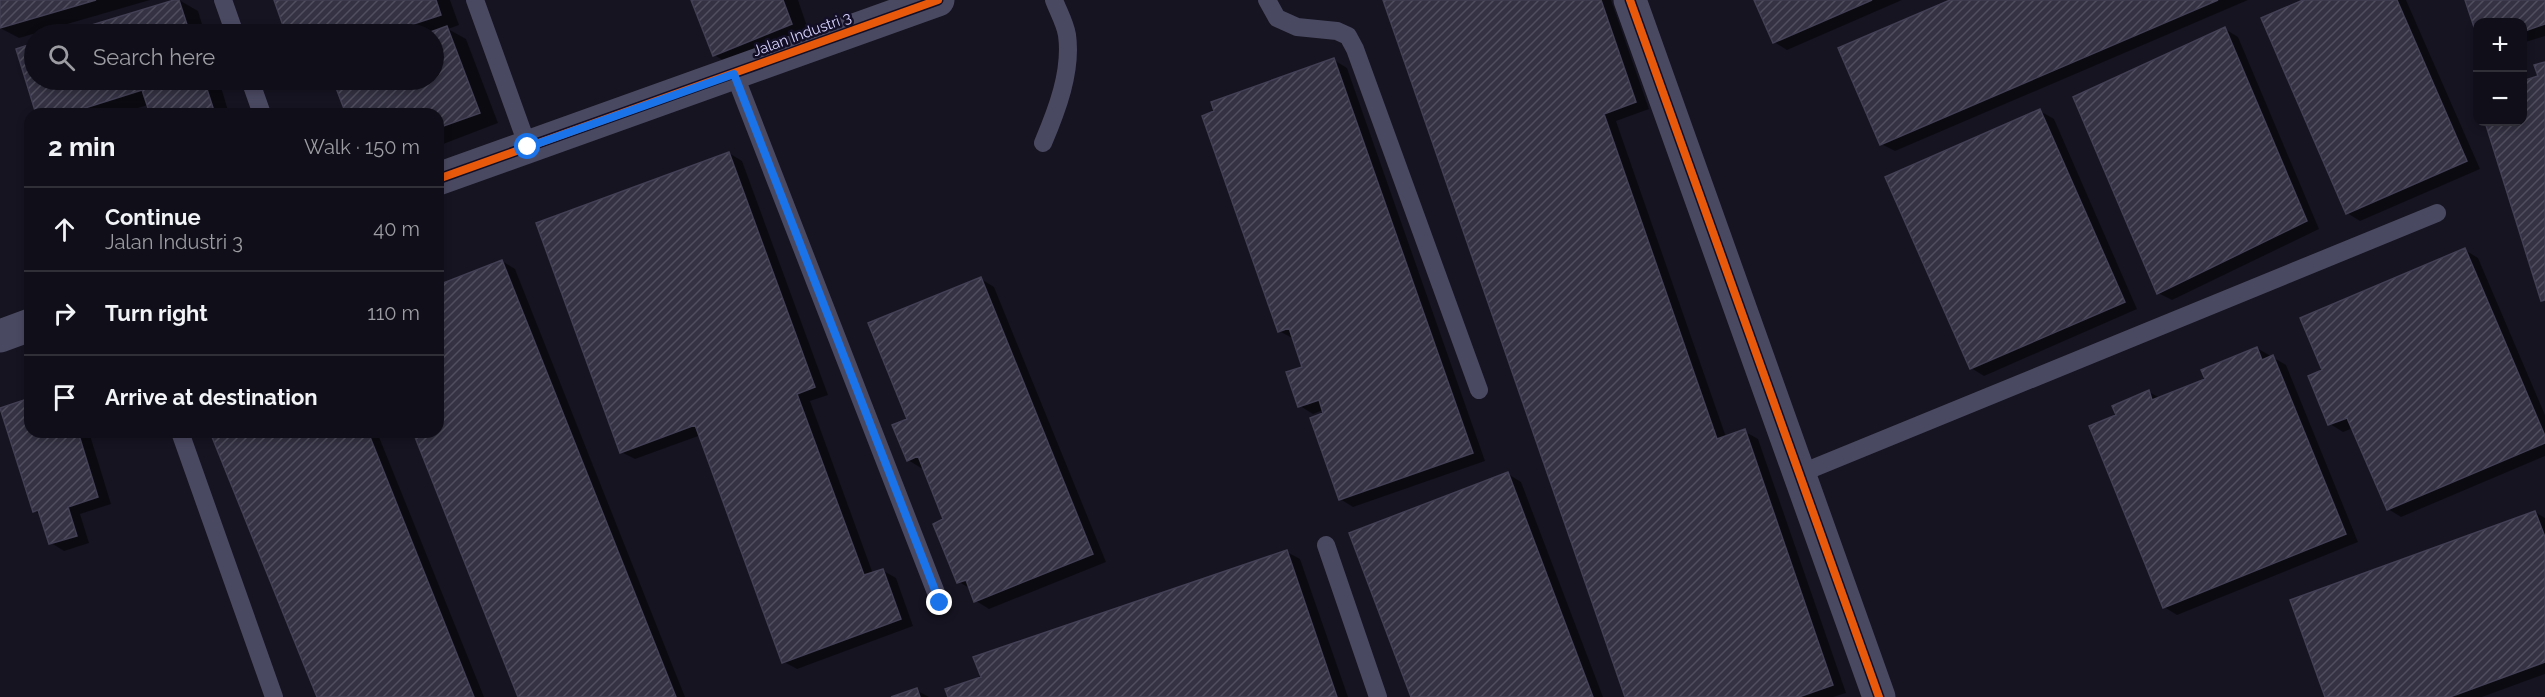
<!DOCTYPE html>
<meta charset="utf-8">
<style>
body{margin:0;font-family:Raleway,sans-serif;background:#1e1d26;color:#f1f3f6}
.controls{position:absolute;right:18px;top:18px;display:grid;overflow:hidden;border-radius:12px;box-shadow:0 3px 9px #0003}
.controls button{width:54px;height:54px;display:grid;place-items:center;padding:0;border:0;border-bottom:2px solid #302f38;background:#100f19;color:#f1f3f6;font:30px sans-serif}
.stop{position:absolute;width:18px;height:18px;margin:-14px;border:4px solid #1a73e8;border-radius:50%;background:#fff}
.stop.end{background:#1a73e8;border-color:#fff;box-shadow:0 2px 6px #0008}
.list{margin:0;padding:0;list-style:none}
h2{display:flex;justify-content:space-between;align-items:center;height:78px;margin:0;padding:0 24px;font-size:26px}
h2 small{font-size:20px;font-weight:400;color:#9c9ca2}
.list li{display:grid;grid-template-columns:39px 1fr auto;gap:18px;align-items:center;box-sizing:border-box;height:84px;padding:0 24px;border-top:2px solid #302f38}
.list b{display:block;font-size:22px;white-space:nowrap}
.list p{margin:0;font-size:20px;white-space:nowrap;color:#9c9ca2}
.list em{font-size:20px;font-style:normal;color:#9c9ca2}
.icon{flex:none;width:33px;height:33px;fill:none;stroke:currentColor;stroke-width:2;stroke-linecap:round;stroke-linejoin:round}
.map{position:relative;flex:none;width:2545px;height:697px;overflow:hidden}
.search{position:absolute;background:#100f19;box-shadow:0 3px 9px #0003;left:24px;top:24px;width:420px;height:66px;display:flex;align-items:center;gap:15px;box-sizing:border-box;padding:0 21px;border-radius:33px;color:#9c9ca2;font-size:22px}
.panel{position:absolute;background:#100f19;box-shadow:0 3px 9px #0003;left:24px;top:108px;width:420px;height:330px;border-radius:18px}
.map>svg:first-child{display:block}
</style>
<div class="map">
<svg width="2545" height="697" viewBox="0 0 2545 697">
<defs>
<pattern id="building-hatch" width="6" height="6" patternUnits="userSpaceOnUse" patternTransform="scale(1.5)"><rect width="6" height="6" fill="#343243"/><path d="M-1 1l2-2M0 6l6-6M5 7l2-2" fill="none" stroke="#514f5f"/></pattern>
</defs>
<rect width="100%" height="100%" fill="#161421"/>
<path fill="#0007" d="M0,0H150L19,38L0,28Z
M179,0L198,11L205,34H67Z
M276,0H450L459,25L448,29L466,39L498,123L438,146V114H348L335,80H434V34H288Z
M692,0H798L810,35L733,66L714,55Z
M1385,0H1611L1649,109L1616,121L1726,437L1744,431L1758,439L1846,693L1833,697H1627Z
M1756,0H1902L1787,50L1774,42Z
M1954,0H2248L1895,151L1881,144Z
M2307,0H2406L2480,169L2360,221L2347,213Z
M2466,0H2545V36L2522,43V22H2478Z
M2225,29L2238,37L2319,229L2172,300L2158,293Z
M34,45V80H219L229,114H151L148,105L118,114H38L18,50Z
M1334,60L1347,68L1485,461L1353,507L1340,499L1323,410L1313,414L1300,406L1304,367L1292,338L1279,331Z
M2545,63V301L2542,300L2486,122H2522Z
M2040,111L2054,119L2137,309L1984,376L1971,368Z
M729,153L742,161L828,395L810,401L873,574L882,570L896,578L913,626L797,669L784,662L701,435L635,459L621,452Z
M2465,250L2478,258L2545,415V456L2401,517L2388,509L2353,428L2343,432L2330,424L2324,371Z
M502,261L515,269L685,697H519L414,432H438V287Z
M981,279L994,287L1106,562L989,609L976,601L971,589L959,582L945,520L923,467L921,468L908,460L909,420Z
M2257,348L2286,365L2358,542L2177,615L2164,607L2118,416L2149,392L2160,398L2207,380Z
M30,400V432H89L111,504L80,514L89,543L64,551L51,543L42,515L34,511L2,409Z
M212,432H377L484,697H318Z
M1508,474L1521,482L1603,697H1412Z
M2535,512L2545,518V674L2482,697H2327Z
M1287,552L1300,559L1348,697H949L982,678Z
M916,690L929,697H895Z"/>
<path fill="url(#building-hatch)" stroke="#433f54" stroke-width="1.5" d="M0,0H96L0,28Z
M174,0H179L190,34H62Z
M274,0H436L441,15L383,34H286Z
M691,0H783L792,24L713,56Z
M1383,0H1601L1636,102L1604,114L1717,439L1745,429L1833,685L1799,697H1625Z
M1754,0H1872L1773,43Z
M1950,0H2218L1880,145L1838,48Z
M2303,0H2397L2467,161L2346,214L2261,18Z
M2465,0H2545V24L2522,32V22H2478V39Z
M447,26L480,113L438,128V114H346L333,80H434V34H425Z
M2225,27L2307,221L2157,294L2073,97Z
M34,43V80H204L215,114H150L142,90L66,114H36L16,49Z
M1334,58L1473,453L1339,500L1310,418L1323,413L1319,400L1298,407L1286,372L1302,367L1289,328L1278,332L1202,116L1214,111L1211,102Z
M2545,62V300L2541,301L2485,122H2522V81L2538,76L2534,65Z
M2040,109L2125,302L1970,369L1885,177Z
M729,152L815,387L797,394L864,575L883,569L901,619L782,663L695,425L620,453L536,223Z
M2465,248L2545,436V443L2387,510L2347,418L2328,425L2308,376L2322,370L2300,318Z
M502,260L676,697H518L413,432H438V285Z
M981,277L1093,554L974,602L966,580L957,583L933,524L943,519L918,456L907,461L892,425L907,419L868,323Z
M2257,347L2262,360L2273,355L2346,534L2163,608L2089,426L2116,415L2112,406L2149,390L2152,400L2205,379L2201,370Z
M30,398V432H78L98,497L68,507L77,536L49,544L38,510L33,512L0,408Z
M210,432H368L474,697H317Z
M1508,472L1593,697H1411L1349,533Z
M2535,511L2545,537V662L2450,697H2325L2290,600Z
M1287,550L1337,697H948L945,689L981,677L973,657Z
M917,688L920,697H891Z"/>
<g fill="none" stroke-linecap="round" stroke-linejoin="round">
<path stroke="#4a4962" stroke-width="18" d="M223,0L235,34
M475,0L528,147
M1267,0L1277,18L1297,27L1337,31L1348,36L1355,49L1479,390
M734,73L940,603
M250,80L262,114
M1043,143C1057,110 1072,71 1067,35C1065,23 1058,11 1054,0
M180,432L274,697
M1799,474L2437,213
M1326,545L1378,697"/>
<path stroke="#4a4962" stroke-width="33" d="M1630,0L1879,697
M438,179L938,0
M0,336L30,325"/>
<g stroke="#130f26" stroke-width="11">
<path id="cycleway" d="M1630,0L1879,697
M438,179L938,0"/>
</g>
<use href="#cycleway" stroke="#e8590c" stroke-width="8"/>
</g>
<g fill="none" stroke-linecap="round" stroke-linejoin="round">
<path stroke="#1a73e8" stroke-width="8" d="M528,147L734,74L940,603"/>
</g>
<g text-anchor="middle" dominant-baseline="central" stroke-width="5" stroke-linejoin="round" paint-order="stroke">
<g font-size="15" fill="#d9d4ff" stroke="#130f26">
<text transform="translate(802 34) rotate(-20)">Jalan Industri 3</text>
</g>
</g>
</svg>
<div class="controls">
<button>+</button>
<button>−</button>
</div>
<div class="stop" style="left:528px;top:147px"></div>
<div class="stop end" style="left:940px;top:603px"></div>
<div class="search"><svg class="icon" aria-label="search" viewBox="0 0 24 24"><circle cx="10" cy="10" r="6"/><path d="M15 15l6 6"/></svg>Search here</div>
<section class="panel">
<h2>2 min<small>Walk · 150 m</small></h2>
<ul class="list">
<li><svg class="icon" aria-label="ahead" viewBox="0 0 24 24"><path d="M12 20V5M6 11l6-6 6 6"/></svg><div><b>Continue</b><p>Jalan Industri 3</p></div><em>40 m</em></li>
<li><svg class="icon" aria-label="right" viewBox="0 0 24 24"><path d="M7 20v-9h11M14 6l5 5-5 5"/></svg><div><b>Turn right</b></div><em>110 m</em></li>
<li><svg class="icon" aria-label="arrive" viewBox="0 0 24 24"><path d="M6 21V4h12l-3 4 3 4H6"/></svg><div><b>Arrive at destination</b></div></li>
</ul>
</section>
</div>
